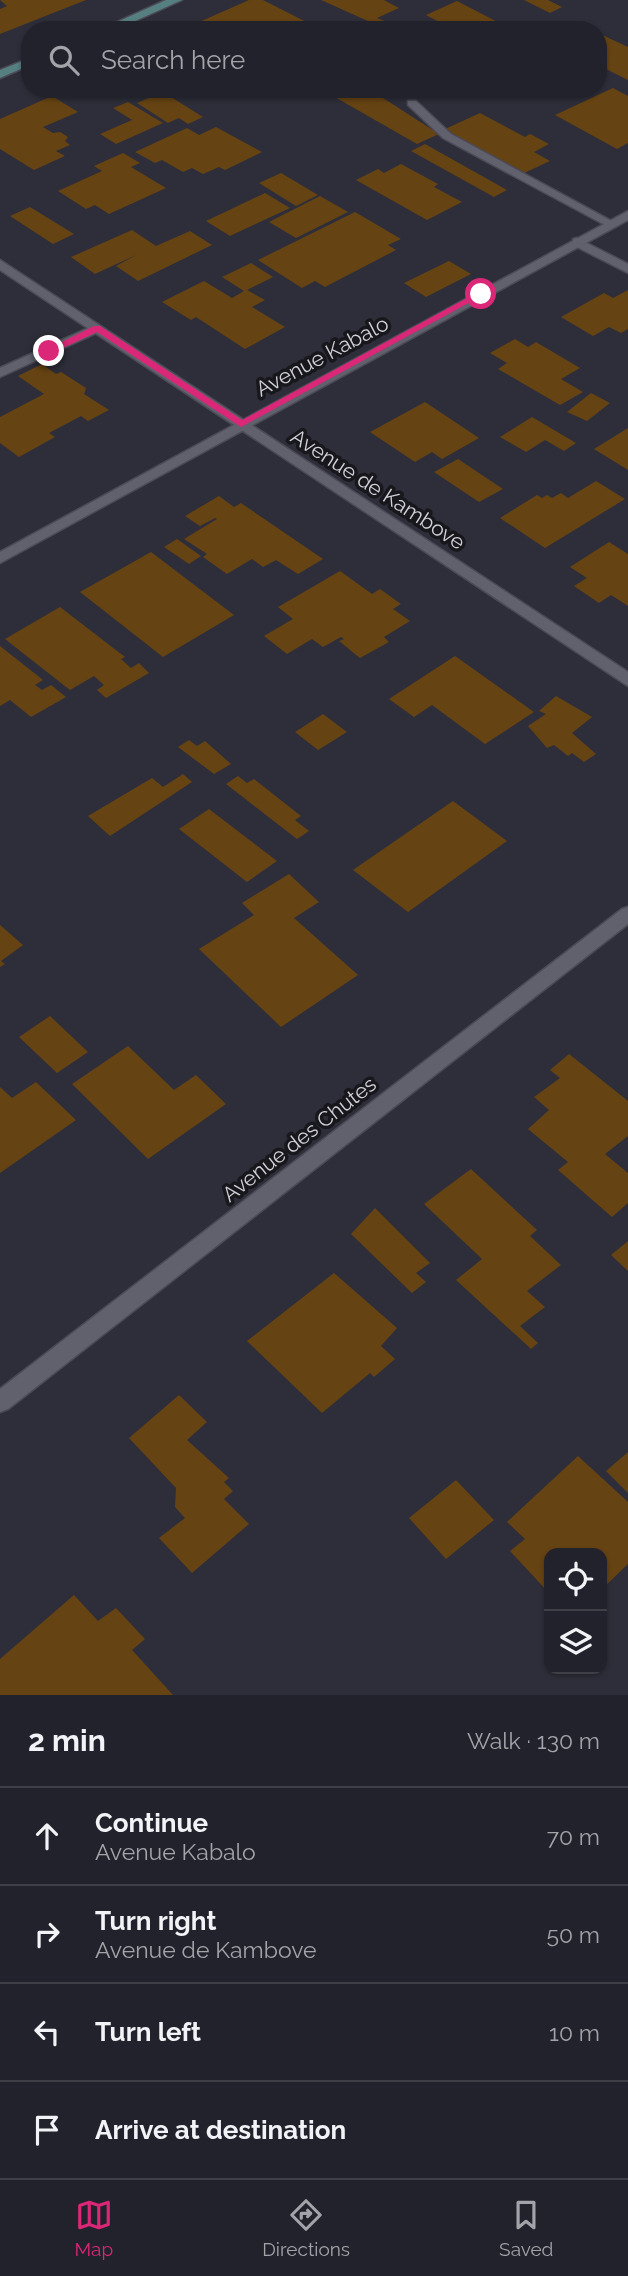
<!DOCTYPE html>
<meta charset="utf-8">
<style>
body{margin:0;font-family:Raleway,sans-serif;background:#2e2f38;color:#f1f3f6}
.controls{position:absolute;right:21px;bottom:21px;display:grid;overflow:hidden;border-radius:14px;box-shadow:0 2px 5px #0004}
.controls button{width:63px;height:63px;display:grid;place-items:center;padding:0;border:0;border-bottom:2px solid #3f3f48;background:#22222c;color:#f1f3f6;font:35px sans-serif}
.stop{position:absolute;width:21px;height:21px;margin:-16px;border:5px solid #db2777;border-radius:50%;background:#fff}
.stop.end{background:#db2777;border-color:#fff;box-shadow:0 2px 7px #0008}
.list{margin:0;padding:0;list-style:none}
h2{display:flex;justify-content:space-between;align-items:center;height:91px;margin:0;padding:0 28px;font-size:30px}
h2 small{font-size:23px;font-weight:400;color:#a2a4a9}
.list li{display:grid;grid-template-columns:46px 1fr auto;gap:21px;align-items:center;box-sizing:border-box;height:98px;padding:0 28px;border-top:2px solid #3f3f48}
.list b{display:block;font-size:26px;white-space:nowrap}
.list p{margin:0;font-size:23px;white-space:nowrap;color:#a2a4a9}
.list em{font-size:23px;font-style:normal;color:#a2a4a9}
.icon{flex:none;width:38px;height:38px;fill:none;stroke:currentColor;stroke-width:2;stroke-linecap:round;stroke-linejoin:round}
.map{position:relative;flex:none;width:628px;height:1695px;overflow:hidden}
.search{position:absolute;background:#22222c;box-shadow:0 2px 5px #0004;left:21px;right:21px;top:21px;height:77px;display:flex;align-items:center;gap:18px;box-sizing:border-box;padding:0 24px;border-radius:28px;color:#a2a4a9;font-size:26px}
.sheet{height:483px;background:#22222c}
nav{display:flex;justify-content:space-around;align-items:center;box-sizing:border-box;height:98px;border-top:2px solid #3f3f48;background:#22222c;font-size:19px;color:#a2a4a9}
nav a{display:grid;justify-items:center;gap:4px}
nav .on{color:#db2777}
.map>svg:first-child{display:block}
</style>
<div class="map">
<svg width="628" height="1695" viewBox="0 0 628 1695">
<rect width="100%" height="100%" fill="#2e2e3a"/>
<path fill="#664312" d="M0,0H86L0,34V9L7,6Z
M249,0H263L322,30H210L197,23Z
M321,0H384L399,8L377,18L387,22L379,26Z
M524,0H548L562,7L550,13Z
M457,1L513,30H454L426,15Z
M598,33L628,47V80L598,65Z
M613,88L628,96V143L617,149L555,115Z
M333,89H369L439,134L417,144L326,92Z
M163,92L203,117L188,124L179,118L168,123L137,103Z
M52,96L78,112L43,127L53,133L60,132L68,137L65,141L70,145L56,151L65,156L34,170L0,149V119Z
M128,102L163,123L116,144L100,134L132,120L113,108Z
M480,113L525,137L530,134L549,144L534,152L550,161L522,174L443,130Z
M216,127L262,152L225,170L219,167L203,174L192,168L183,172L162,160L155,163L135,152L187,128L199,135Z
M425,144L507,190L494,197L411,151Z
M123,153L140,163L131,167L166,188L109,214L95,205L86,209L58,191L102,171L94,166Z
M401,164L438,184L434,187L462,202L427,220L356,180L378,169L384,173Z
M281,173L318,195L296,206L259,183Z
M265,193L290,208L230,236L206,221Z
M320,196L348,212L296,238L269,222Z
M30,207L74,234L53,244L10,216Z
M355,212L401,239L388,245L396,250L325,287L315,281L302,288L258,260Z
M132,230L156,246L190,231L212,245L138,281L116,266L136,255L95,274L71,257Z
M449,261L471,274L426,297L404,283Z
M251,263L273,277L247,290L265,300L252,307L285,327L245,349L196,317L191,320L162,302L204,281L232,298L244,291L222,277Z
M628,290V329L621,333L609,327L593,336L561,317L604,293L613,298Z
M515,339L528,347L536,342L580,368L561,379L583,392L560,405L498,369L507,363L490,353Z
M42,364L56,374L61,372L86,388L84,394L109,410L88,421L81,416L49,433L55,437L19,457L0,443V417L44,394L18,376Z
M591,393L610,403L587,421L567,412Z
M425,402L479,438L442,459L432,452L415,462L370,432Z
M532,417L576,443L564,451L545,440L526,452L500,437Z
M628,428V470L594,449Z
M458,459L503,489L479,502L434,472Z
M596,481L625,499L545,548L500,518L537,495L542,498L547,495L552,498L561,493L568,498Z
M219,496L234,507L241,503L323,559L298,574L276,560L263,567L252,559L227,574L203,557L207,554L184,539L217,519L215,518L200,526L185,516Z
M177,539L201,556L189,564L164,547Z
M609,542L628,554V606L611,595L599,603L574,586L587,578L570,567Z
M151,552L234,615L163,657L80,592Z
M340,571L372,594L380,589L401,604L393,609L410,621L384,637L389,642L360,658L339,641L344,639L341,637L323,647L312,639L287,654L264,636L293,619L278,607Z
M60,607L125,657L121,659L131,668L139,663L149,673L106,698L97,690L104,685L94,676L70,690L5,639Z
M0,646L43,680L35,685L42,690L51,685L66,697L31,717L10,700L0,706Z
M455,656L534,712L485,744L432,705L414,717L389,699Z
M556,696L592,717L572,733L596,754L584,762L572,753L568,756L554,745L547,748L528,726L546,714L539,711Z
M323,714L347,732L318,750L295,732Z
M189,740L197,746L205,741L231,764L214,774L178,747Z
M183,774L192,782L110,836L88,816L152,778L163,787Z
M238,776L247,783L254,779L301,816L295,820L309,831L297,839L226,784Z
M453,801L507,841L408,912L353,870Z
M209,809L277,861L247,882L179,829Z
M289,874L319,902L294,918L358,975L281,1027L199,949L254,915L242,903Z
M0,925L23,945L1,961L5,964L0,967Z
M50,1016L88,1052L57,1073L19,1037Z
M128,1046L174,1090L196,1075L226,1104L148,1159L72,1084Z
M569,1054L628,1101V1136L605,1154L628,1173V1203L612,1217L558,1170L568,1162L528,1129L549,1110L534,1097L560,1078L550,1070Z
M36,1082L76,1120L0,1173V1087L12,1098Z
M471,1169L537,1230L530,1236L561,1265L527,1291L545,1307L520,1326L538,1343L531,1349L456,1280L482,1259L424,1204Z
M375,1208L430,1263L416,1273L426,1282L412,1293L351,1234Z
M628,1241V1271L611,1255Z
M334,1273L397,1328L381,1346L395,1359L374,1377L370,1373L322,1413L247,1341Z
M179,1395L207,1422L187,1440L229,1478L224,1482L233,1491L224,1499L249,1524L192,1573L159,1538L185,1518L175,1507L176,1488L129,1438Z
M628,1452V1493L606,1471Z
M578,1456L628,1502V1564L602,1589V1553H549V1593L510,1551L525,1539L507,1522Z
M456,1480L494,1520L446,1559L409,1518Z
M74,1595L98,1621L116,1608L145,1639L132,1650L173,1695H0V1659Z"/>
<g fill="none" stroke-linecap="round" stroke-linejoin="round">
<g stroke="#4b4a55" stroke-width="3">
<path id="service" d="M408,101H416L451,134L617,224L615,226H607L443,138L408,105Z
M577,238L628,264V273L573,245V239Z
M97,324L103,328L101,331L0,377V368Z"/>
</g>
<g stroke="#4b4a55" stroke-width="3">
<path id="minor" d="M0,260L628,672V686L0,270Z
M628,907V924L8,1409L0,1412V1389L622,909Z"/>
</g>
<g stroke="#4b4a55" stroke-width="3">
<path id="tertiary" d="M628,211V220L0,563V552Z"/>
</g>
<g stroke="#4b4a55" stroke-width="3">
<path id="secondary" d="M166,0H182L115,30H99Z
M30,58V65L0,78V70Z"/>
</g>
<use href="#service" fill="#61616e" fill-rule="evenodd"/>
<use href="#minor" fill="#61616e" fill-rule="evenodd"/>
<use href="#tertiary" fill="#61616e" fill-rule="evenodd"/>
<use href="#secondary" fill="#567f82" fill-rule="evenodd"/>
</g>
<path fill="#db2777" d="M478,292L485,294L241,427L97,332L52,353L44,351L94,326H100L242,420Z"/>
<g text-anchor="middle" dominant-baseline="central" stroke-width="7" stroke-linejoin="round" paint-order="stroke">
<g font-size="21" fill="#d1d1d9" stroke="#17171c">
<text transform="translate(322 356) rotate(-28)">Avenue Kabalo</text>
<text transform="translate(378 489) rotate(33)">Avenue de Kambove</text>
<text transform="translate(299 1139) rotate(-38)">Avenue des Chutes</text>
</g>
</g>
</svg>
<div class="controls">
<button><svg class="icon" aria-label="locate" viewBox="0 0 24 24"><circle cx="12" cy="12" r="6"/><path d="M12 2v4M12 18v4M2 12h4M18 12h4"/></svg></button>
<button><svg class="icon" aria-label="layers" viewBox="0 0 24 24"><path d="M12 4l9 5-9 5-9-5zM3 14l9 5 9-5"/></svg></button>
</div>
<div class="stop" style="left:481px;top:294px"></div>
<div class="stop end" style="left:49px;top:351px"></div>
<div class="search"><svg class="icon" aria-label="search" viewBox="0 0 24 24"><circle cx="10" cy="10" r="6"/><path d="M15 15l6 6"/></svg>Search here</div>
</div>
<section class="sheet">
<h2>2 min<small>Walk · 130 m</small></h2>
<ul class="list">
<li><svg class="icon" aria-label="ahead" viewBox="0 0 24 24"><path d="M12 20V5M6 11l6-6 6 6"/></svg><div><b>Continue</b><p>Avenue Kabalo</p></div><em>70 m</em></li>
<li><svg class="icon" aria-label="right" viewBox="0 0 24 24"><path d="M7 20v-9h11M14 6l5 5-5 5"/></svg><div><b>Turn right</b><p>Avenue de Kambove</p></div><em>50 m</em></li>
<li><svg class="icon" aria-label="left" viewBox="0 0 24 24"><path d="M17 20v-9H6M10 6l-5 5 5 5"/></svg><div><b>Turn left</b></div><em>10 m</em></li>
<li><svg class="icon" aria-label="arrive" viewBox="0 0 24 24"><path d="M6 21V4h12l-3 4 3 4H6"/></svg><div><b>Arrive at destination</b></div></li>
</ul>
</section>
<nav>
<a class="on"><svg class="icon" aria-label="map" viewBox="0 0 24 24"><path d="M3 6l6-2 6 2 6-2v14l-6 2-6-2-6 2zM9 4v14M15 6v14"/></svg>Map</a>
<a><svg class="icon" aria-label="directions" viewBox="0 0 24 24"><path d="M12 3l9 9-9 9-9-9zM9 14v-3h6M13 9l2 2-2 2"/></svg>Directions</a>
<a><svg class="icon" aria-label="saved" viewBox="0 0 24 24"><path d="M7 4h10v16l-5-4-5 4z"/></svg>Saved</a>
</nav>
